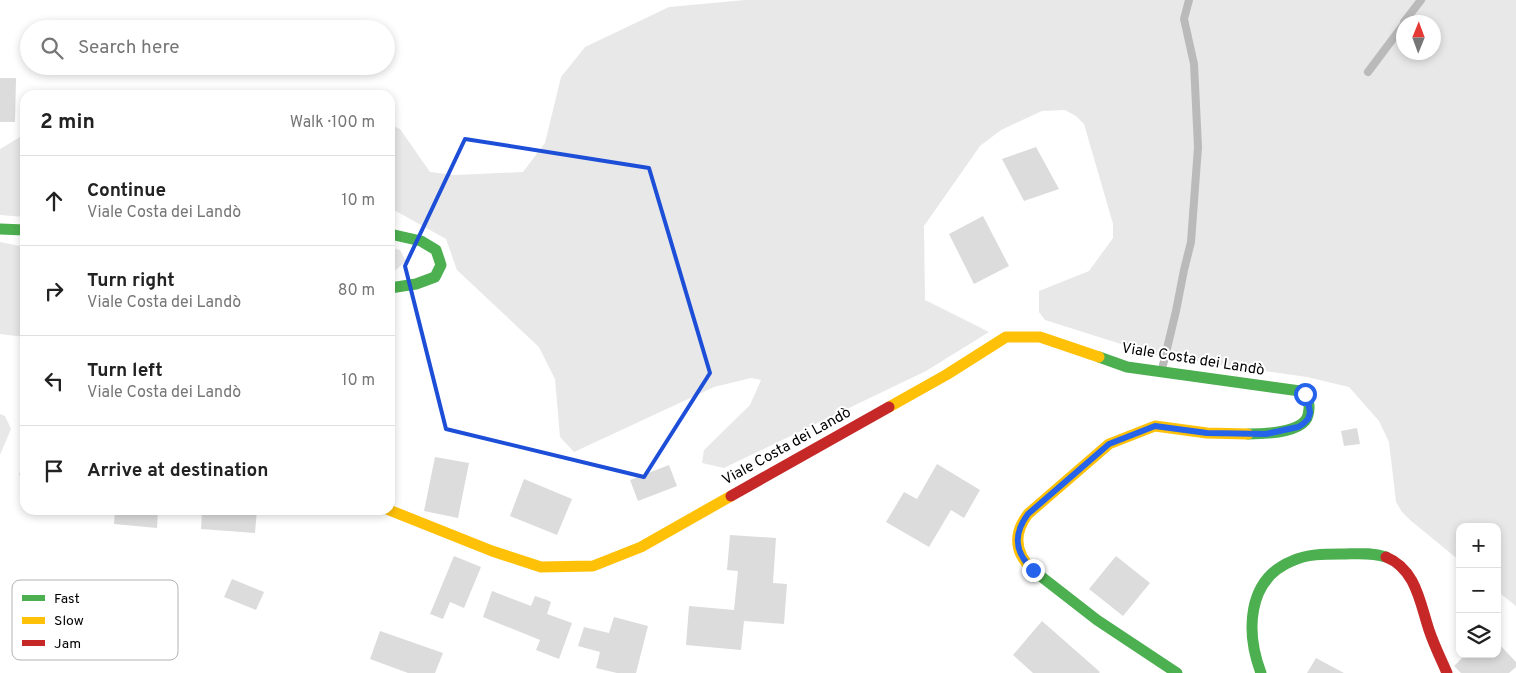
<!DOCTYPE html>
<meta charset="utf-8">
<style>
body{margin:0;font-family:Overpass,sans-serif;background:#f2f2f2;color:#222}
.controls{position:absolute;right:15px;bottom:15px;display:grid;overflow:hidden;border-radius:10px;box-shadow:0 2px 8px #0003}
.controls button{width:45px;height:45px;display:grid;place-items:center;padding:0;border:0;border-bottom:1px solid #e0e0e0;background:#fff;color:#222;font:25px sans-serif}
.compass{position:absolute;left:1396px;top:15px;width:45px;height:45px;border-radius:50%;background:#fff;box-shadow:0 2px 8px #0003;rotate:1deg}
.stop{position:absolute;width:15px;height:15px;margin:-11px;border:4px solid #2563eb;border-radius:50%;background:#fff}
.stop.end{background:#2563eb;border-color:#fff;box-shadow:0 1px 5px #0008}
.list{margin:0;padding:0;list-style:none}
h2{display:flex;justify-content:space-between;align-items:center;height:65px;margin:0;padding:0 20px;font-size:21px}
h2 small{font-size:16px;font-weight:400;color:#767676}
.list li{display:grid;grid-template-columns:32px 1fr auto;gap:15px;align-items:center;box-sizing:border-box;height:90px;padding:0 20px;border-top:1px solid #e0e0e0}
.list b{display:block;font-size:19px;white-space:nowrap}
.list p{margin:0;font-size:16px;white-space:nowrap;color:#767676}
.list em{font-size:16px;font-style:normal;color:#767676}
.icon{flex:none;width:28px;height:28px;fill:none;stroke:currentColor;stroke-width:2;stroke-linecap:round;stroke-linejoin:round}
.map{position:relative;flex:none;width:1516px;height:673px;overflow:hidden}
.search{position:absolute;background:#fff;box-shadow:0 2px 8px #0003;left:20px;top:20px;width:375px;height:55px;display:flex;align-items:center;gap:12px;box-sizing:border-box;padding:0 18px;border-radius:28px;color:#767676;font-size:19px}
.panel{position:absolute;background:#fff;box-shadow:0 2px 8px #0003;left:20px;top:90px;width:375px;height:425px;border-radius:15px}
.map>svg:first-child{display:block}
</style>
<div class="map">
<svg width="1516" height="673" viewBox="0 0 1516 673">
<rect width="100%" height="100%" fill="#fff"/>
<path fill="#e8e8e8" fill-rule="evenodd" d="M745,0H1516V606L1497,591V527H1460V561L1410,520L1402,512L1396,502L1389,442L1379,421L1349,387L1307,377L1159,356L1045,320L1039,312V291L1089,271L1113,238V224L1084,124L1076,116L1065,110L1042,111L1001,130L980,146L924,226L925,300L989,332L926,371L724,468L702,463L704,450L750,405L761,380L751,378L714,387L574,452L560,437L555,379L539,347L457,270L446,239L394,210L390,209V124L400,129L430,172L455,175L523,172L545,143L561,77L585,47L669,7ZM1404,22H1434V52H1404Z
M25,134V217L0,215V149Z
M0,242L25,247V337L0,334Z
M390,248L400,250L406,261L390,275Z
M0,414L5,416L11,429L0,455Z"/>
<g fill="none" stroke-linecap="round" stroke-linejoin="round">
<path stroke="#bababa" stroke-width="8" d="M1404,22L1421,0
M1368,72L1404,24
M1163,365L1176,311L1184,270L1191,242L1198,147L1194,64L1184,19L1189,0"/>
</g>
<path fill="#dcdcdc" d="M0,78H16L15,122H0Z
M1036,147L1059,189L1024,201L1002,159Z
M983,216L1009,266L974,284L949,234Z
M1357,428L1360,444L1344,446L1341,431Z
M435,457L469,463L458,518L424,511Z
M25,458V477L19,475Z
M937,464L980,490L964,518L951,510L929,547L886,522L904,492L917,499Z
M669,465L677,486L638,501L630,480Z
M524,479L572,499L557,535L510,516Z
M115,510H158L157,528L114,524Z
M202,510H257L255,533L201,529Z
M730,535L776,538L773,583L787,584L784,624L744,621L741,650L686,645L689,606L734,610L738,571L727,570Z
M454,556L481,567L464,608L450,602L443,619L430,614Z
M1116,556L1150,583L1123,616L1089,589Z
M232,579L264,592L256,610L224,597Z
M492,591L531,606L535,596L547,600L551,602L547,614L572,623L559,659L536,650L540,640L483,617Z
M614,617L648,626L636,673H617L596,668L600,652L578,646L584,627L609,633Z
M1042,621L1100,672L1099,673H1033L1013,655Z
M380,631L443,653L435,673H408L370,659Z
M1497,642L1516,662V667L1509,673H1461L1454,666L1466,654H1497Z
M1316,658L1344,673H1307Z"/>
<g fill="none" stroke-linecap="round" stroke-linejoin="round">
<path stroke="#4caf50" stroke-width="11" d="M0,229L25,230
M390,234L421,241L436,250L441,265L435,277L416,284L390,288
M1099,357L1127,367L1300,391C1308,400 1311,403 1308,415C1304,433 1264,434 1248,434
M1034,571L1097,620L1177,673
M1261,673C1246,633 1246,580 1292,561C1307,554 1324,554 1341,554C1356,554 1371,552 1386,557"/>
<path stroke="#ffc107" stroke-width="11" d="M889,407L946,375L1006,337H1040L1099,357
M389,510L492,551L541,567L593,566L641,547L731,496
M1034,571C1015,554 1012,535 1028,514L1109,444L1155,426L1207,433L1248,434"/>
<path stroke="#c62828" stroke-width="11" d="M731,496L889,407
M1386,557C1416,569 1420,603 1429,630C1434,645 1441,659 1447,673"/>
</g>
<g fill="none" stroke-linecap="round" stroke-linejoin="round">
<path stroke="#2563eb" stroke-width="6" d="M1033,570C1014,552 1013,534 1028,514L1109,444L1155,426L1207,433L1266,434L1298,427L1303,424L1308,419L1310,413L1308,400L1305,394"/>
</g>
<path fill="none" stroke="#1d4ed8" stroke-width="4" stroke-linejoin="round" d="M465,139L649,168L710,373L644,477L446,429L405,266Z"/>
<g text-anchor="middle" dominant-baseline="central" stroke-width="4" stroke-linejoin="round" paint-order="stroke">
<g font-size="15" fill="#000" stroke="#fff">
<text transform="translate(1193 360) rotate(9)">Viale Costa dei Landò</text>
<text transform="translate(787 447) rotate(-29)">Viale Costa dei Landò</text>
</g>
</g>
<rect x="12" y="580" width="166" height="80" rx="8" fill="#fff" stroke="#b2b2b2" stroke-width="1"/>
<rect x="22" y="595" width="23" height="6" fill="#4caf50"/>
<rect x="22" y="617" width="23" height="7" fill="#ffc107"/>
<rect x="22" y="640" width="23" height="6" fill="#c62828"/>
<g font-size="14" fill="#000">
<text x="54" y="603">Fast</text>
<text x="54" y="625">Slow</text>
<text x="54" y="648">Jam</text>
</g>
</svg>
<div class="controls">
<button>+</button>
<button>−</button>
<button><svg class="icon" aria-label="layers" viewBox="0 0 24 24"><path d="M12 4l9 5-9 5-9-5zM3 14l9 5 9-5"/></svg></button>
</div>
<svg class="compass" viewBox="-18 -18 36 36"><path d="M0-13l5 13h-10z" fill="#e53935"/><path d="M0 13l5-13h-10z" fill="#767676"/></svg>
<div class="stop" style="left:1305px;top:394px"></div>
<div class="stop end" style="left:1033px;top:570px"></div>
<div class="search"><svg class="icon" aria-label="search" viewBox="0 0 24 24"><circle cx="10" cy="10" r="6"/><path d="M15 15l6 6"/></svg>Search here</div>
<section class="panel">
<h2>2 min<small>Walk · 100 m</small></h2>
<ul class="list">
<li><svg class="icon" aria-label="ahead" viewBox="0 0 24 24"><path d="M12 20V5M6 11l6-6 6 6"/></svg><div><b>Continue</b><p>Viale Costa dei Landò</p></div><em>10 m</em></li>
<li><svg class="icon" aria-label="right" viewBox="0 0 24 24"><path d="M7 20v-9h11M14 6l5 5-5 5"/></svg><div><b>Turn right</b><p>Viale Costa dei Landò</p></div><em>80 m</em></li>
<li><svg class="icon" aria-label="left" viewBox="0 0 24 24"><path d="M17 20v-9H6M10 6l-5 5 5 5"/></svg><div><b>Turn left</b><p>Viale Costa dei Landò</p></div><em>10 m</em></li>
<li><svg class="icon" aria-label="arrive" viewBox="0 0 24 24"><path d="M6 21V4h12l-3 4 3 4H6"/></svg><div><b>Arrive at destination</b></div></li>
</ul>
</section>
</div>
